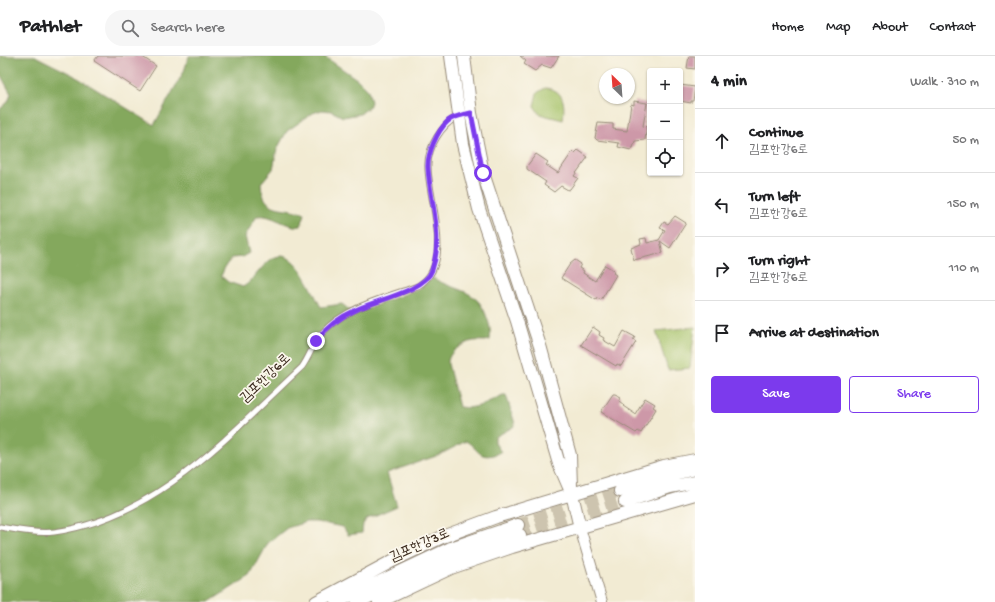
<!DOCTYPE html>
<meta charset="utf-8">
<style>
body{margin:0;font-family:"Gochi Hand","Poor Story",sans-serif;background:#f6f6f6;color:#202124}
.controls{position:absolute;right:12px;top:12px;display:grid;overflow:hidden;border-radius:4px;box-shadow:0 1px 3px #0004}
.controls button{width:36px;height:36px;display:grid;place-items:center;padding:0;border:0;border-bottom:1px solid #e0e0e0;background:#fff;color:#202124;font:20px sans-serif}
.compass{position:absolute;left:599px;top:12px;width:36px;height:36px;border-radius:50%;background:#fff;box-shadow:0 1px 3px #0004;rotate:335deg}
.stop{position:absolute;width:12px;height:12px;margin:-9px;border:3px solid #7c3aed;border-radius:50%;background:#fff}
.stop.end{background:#7c3aed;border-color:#fff;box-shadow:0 1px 4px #0008}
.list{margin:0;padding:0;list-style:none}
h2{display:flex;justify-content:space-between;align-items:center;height:52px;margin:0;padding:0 16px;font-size:17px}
h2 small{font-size:13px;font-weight:400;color:#757577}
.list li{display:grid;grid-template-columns:26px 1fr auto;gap:12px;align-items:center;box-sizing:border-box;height:64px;padding:0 16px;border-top:1px solid #e0e0e0}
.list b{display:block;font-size:15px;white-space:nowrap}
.list p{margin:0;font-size:13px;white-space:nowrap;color:#757577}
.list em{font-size:13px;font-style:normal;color:#757577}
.actions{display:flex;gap:8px;padding:12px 16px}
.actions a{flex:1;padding:9px 0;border:1px solid #7c3aed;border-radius:4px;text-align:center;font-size:14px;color:#7c3aed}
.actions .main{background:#7c3aed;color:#fff}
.icon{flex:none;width:22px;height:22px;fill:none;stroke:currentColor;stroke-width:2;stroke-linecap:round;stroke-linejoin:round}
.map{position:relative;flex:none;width:695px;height:546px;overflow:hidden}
header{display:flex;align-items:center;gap:24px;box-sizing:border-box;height:56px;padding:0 20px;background:#fff;border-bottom:1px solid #e0e0e0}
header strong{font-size:19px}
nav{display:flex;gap:22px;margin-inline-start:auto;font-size:14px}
.search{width:280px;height:36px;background:#f6f6f6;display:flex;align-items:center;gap:10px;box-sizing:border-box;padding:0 14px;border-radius:22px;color:#757577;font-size:15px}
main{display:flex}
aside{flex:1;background:#fff}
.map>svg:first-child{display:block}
</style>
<header>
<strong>Pathlet</strong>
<div class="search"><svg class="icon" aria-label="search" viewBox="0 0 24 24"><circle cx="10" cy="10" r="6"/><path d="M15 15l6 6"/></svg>Search here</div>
<nav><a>Home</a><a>Map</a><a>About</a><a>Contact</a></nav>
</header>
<main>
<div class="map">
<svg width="695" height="546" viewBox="0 0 695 546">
<rect width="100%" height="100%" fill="#fbf7ec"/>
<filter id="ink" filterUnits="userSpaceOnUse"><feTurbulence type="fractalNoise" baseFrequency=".025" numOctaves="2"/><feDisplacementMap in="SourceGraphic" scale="8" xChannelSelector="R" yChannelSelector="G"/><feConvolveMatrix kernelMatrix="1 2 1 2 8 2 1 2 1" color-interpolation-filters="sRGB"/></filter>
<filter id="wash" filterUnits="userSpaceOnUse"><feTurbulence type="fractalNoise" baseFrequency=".012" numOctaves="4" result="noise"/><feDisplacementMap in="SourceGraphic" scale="16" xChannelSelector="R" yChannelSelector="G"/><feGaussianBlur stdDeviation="0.9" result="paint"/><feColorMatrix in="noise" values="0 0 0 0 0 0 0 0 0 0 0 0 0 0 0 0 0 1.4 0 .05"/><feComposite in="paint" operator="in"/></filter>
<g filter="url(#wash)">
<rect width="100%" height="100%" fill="#f2ebd3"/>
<path fill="#a6c269" stroke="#707644" d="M545,32C565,34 565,48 563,64L543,59L539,57L534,50L537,37Z
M695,271L690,312L668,314L656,275Z"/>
<path fill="#84a85d" stroke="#60693e" d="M0,0H35L73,19L154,69L184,15L189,0H324L358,24L368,34L371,46L369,51L360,58L343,61L331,55L322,54L313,57L287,75L277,93L273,113L261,127C263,160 285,148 305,158L301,170C287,173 272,157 257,160L245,180L249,197L242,201L232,202L226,209L221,220L228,226L243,231C253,225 259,213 269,205C294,184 312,236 321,251L342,248L354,258L420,232L433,222C456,236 478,232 487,262C490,269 491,276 490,284C484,286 479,284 473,285C463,287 447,296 448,308L459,351L468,352L479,350L503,339H506L515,368L513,371L495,381V387L501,396C479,406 480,394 466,385L439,399L387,417L397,450L367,463L363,468L362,477L348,479L343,471L316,466H306L287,472L268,487L250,520L209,546H0V53L8,46L11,38L0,18Z"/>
<g id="blocks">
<path fill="#cd98a8" d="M98,0H141L156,10L140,35L94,5Z
M520,0H559L551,12L542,9L535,15L524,8L526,5Z
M689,0H695V13L687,12Z
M680,29L695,31L693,45H691V47L680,45Z
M634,45L647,47L643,70L647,71L645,84L635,85L633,92H632L631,94L618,91L619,87L597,84L595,82L598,67L613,68V73L627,75L631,48L634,49Z
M578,94L588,101L574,120L578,122L570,133L568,134L561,130L554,136L544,129L546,126L527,113V110L536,98L548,106L546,109L558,117L573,95L575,97Z
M675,160L686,167L670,192L660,185L663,197L634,204L631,192L641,188L640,183L646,182L647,187L659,184L665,174L660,172L664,166L668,168Z
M575,204L581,208L579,212L584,215L583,217L595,225L605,209L615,215L613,217L616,219L601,244L597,242L596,244L561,222L570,208Z
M593,271L600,276L599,279L604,282L603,284L615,291L624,275L635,281L633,284L636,286L621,310L617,308L616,310L581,289Z
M613,338H615L621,341L619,345L624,349L623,350L635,358L645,342L655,348L653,351L656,353L641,377L638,375L636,377L601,356Z"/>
</g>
</g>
<g filter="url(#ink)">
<use href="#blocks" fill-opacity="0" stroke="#968a78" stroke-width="1"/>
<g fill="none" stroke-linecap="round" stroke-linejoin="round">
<path stroke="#cdc4af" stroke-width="12" stroke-dasharray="12 6" stroke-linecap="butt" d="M518,469L620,435
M520,479L625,446"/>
<g stroke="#968a78" stroke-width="7">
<path id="service" d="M0,471C17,474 37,478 54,476C157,462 230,378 302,311C310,300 313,287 322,277C345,251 387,241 418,230C456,207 428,144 428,111C427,91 442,69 458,60"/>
</g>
<g stroke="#968a78" stroke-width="12">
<path id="minor" d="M580,472L602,546"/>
</g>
<g stroke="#968a78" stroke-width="14">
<path id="tertiary" d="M451,0L463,88L479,153L517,265L559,408L572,438L580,472
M464,0L471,57L483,117L541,293L570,399L571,431
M620,435L665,420L695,413
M625,446L670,431L695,426
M316,546L398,502L442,481L496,461L664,410L695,404
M337,546L451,492L518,469
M358,546L452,502L520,479
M379,546L451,512L512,491L695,438"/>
</g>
<use href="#service" stroke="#fff" stroke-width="5"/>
<use href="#minor" stroke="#fff" stroke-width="10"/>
<use href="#tertiary" stroke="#fff" stroke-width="12"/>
</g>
</g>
<g fill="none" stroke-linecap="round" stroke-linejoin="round" filter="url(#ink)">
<path stroke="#7c3aed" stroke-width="5" d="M316,285C327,270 340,261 356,254C376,244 425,235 432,214C444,179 430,147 428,112C427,98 437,75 448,65C454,60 463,59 471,57L483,117"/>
</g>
<g text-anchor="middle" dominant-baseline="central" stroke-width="3.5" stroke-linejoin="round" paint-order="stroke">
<g font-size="14" fill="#3b2a1e" stroke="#fbf7ec">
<text transform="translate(266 323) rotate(-44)">김포한강6로</text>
<text transform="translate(420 490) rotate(-24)">김포한강3로</text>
</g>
</g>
</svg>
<div class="controls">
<button>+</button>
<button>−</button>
<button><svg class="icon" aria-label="locate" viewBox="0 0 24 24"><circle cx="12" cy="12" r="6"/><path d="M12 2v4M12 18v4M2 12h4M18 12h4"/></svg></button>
</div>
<svg class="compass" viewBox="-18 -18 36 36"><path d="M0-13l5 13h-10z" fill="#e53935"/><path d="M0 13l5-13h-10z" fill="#757577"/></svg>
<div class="stop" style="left:483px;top:117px"></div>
<div class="stop end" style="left:316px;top:285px"></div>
</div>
<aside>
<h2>4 min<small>Walk · 310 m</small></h2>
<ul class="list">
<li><svg class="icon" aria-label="ahead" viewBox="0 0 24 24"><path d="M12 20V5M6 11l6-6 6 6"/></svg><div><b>Continue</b><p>김포한강6로</p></div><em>50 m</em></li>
<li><svg class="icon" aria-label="left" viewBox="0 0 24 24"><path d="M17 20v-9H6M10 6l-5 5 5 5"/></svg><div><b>Turn left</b><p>김포한강6로</p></div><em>150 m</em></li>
<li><svg class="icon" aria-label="right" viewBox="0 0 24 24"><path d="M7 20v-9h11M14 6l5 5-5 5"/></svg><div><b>Turn right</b><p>김포한강6로</p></div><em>110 m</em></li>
<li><svg class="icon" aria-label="arrive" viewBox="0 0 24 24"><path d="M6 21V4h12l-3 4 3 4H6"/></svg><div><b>Arrive at destination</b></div></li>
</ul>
<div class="actions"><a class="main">Save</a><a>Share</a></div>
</aside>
</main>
